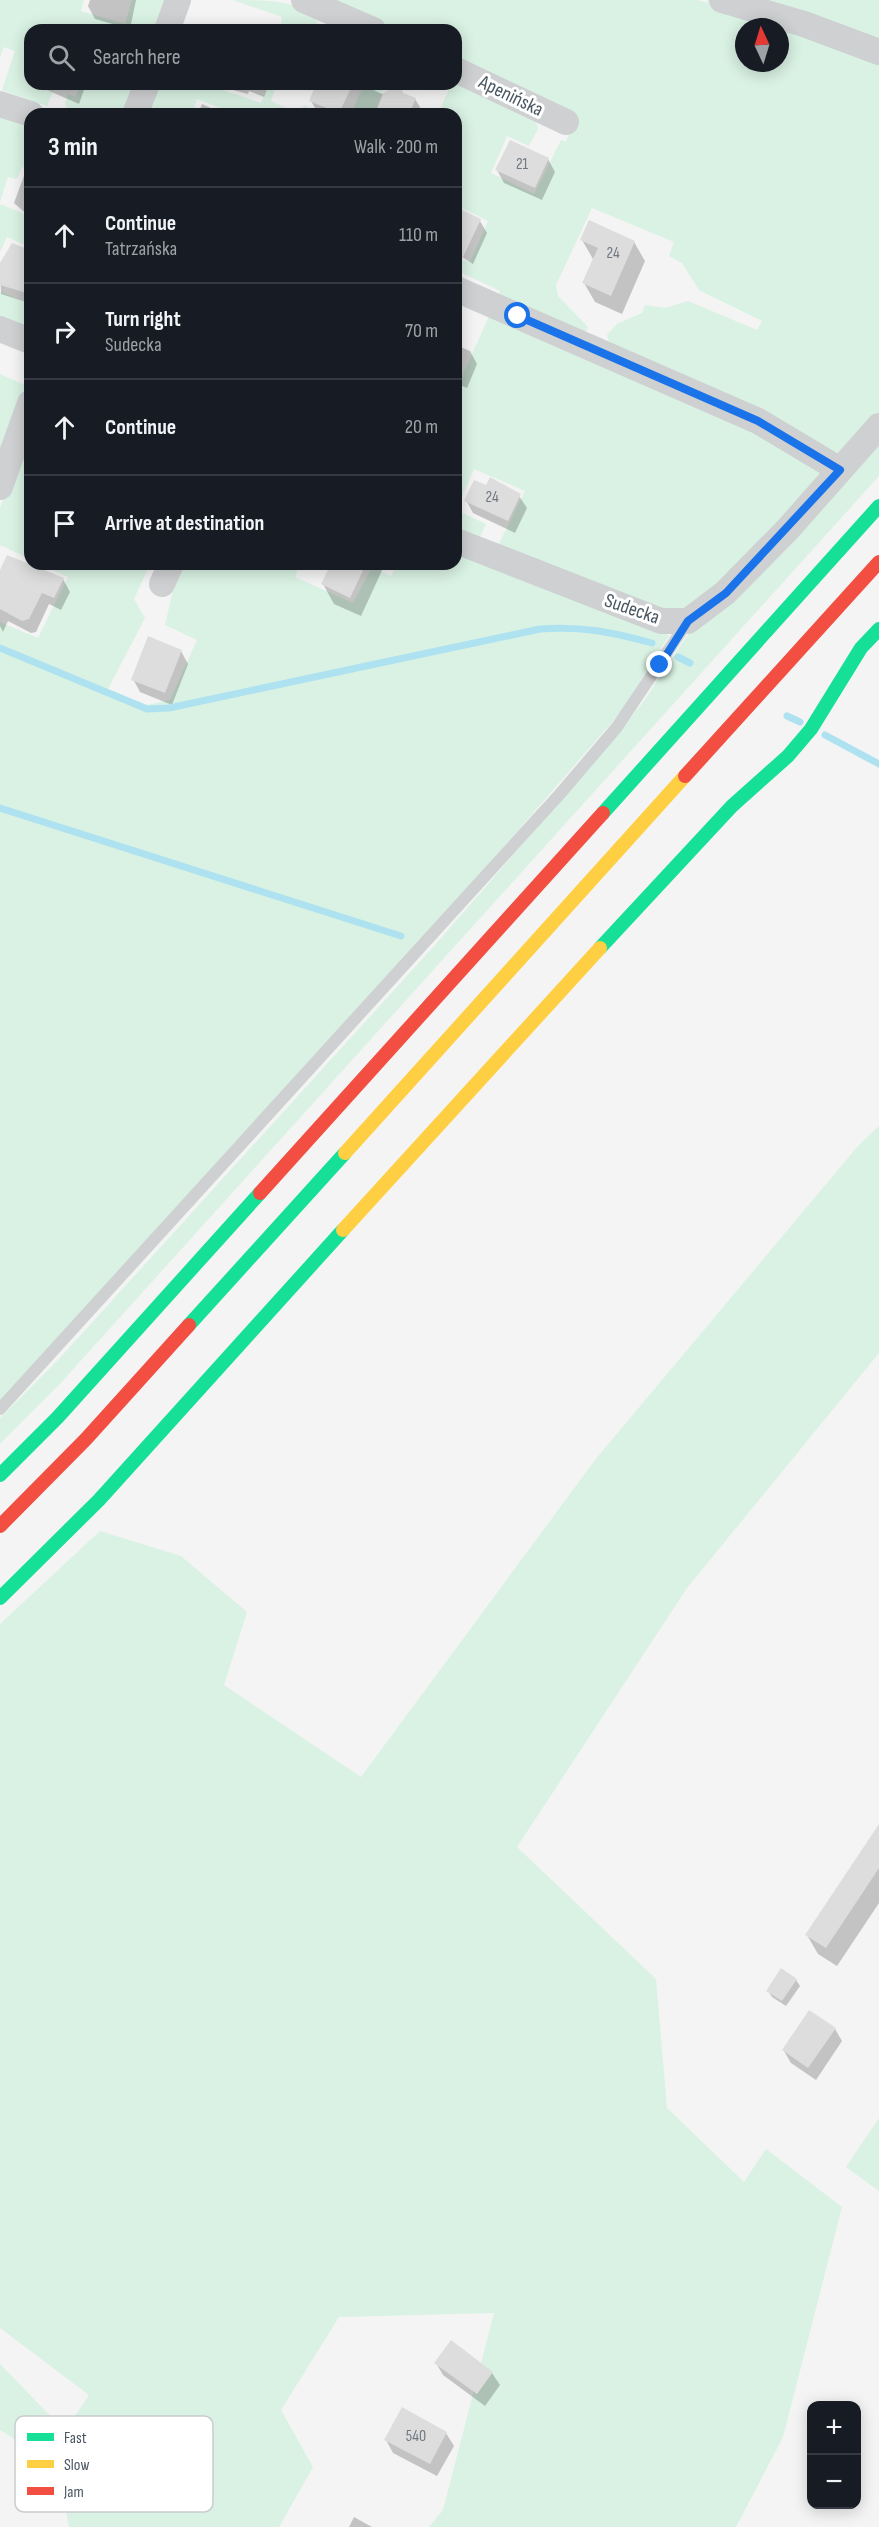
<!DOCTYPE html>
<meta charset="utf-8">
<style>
body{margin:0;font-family:"Sofia Sans Condensed",sans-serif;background:#242831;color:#f1f3f6}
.controls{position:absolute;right:18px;bottom:18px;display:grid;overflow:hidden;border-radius:12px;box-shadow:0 3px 15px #0003}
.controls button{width:54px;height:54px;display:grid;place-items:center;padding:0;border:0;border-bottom:2px solid #363941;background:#171b24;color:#f1f3f6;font:30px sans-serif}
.compass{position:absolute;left:735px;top:18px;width:54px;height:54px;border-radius:50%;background:#171b24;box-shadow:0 3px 15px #0003;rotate:356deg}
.stop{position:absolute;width:18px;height:18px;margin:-14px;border:4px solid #1a73e8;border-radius:50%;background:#fff}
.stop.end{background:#1a73e8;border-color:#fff;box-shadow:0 2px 6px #0008}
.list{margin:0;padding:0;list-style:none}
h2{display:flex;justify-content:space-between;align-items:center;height:78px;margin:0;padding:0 24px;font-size:26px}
h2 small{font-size:20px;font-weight:400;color:#9ea1a6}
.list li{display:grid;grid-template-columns:39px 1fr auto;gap:18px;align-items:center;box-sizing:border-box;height:96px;padding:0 24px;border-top:2px solid #363941}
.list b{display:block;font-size:22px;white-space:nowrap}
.list p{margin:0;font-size:20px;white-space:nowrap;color:#9ea1a6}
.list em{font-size:20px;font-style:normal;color:#9ea1a6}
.icon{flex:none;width:33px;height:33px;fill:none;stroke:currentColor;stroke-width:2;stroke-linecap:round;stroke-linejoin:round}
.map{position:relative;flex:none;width:879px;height:2527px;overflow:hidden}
.search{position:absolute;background:#171b24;box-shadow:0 3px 15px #0003;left:24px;top:24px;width:438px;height:66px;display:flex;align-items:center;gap:15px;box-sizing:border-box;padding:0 21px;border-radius:18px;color:#9ea1a6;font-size:22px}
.panel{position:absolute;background:#171b24;box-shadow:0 3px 15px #0003;left:24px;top:108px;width:438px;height:462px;border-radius:18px}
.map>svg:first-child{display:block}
</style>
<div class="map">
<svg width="879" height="2527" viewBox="0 0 879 2527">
<rect width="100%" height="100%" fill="#f4f4f4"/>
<path fill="#d9f2e3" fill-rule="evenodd" d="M0,0H84L81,11L125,24L132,0H171L160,30H30L28,83L53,92L47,106L2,90L15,51L4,47L0,57Z
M233,0C263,0 289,0 316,14L317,29L280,30L282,17Z
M320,0H698L707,3L708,0H879V418L847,451L838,453L611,349L607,335L617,324L642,313L645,305L665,308L688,301L757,330L762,321L699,290L682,263L669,256L674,242L592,208L556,285L558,296L588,327L583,338L498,297L500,291L456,270L461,259L470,262L488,221L456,205V114H438L449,89L445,84H456L534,115L538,129L529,146L507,136L491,173L534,194L561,140L566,142L576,117L456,63V30H388ZM744,27H780V63H744Z
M80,84H141L125,114H70L65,104L68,94L76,97Z
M157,84H205L261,103L269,84H277L271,101L299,114L304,105L320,114H237L197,99L192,114H147Z
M364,84H386L374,114H351Z
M0,117L30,128V169L22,167L17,179L8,177L0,202Z
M0,204L30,216V247L7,237L0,252Z
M0,292L28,303L30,301V330L0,320Z
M490,314L809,457L819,467L822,476L740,571L677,618L495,552L525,491L474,469L456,510V390Z
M0,374L27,386L0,460Z
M30,428V559L0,545V508Z
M879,435V476L57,1387L0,1444V1418L59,1359L435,945L600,755L644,701L686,637Z
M456,510L486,524L478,541L456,531Z
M456,545L661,629L669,636L620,713L573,767L399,967L25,1377L0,1400V622L38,638L68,577L40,564H150L134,599L145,618L108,689L147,705L170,700L197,640L165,625L179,564H300L295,577L353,603L372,567L391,576L397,564H456Z
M879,1126V1353L687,1588L517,1847L656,1979L667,2108L744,2182L766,2149L842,2207L783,2437L736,2527H429L443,2510L494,2313L339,2317L281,2410L313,2467L279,2527H69L57,2464L0,2430V2364L65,2431L89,2395L0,2328V1624L100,1531L181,1556L247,1612L224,1685L361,1777L595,1460L858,1146Z
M879,2118V2191L846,2167Z"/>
<path fill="#0003" d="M90,0H136L130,29L95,19L88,6Z
M43,84H86L79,104L47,90Z
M224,84H269L264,97L249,91L248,94L233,90L230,86Z
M318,84H370L369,88L382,94L400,87L404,95L415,99L423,112L318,113L311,101Z
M202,104L224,114H198Z
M548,159L555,172L542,200L504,183L497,170Z
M25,173L30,175V217L14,203Z
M456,209L480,221L487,233L473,264L456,253Z
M582,240L634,242L645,261L622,314L595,302L584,283L593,259Z
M30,252L29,303L1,294L0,266Z
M456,345L470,351L477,364L467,388L457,384L456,386Z
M487,487L519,496L527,508L515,533L473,513L466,500Z
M332,564H385L361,616L334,604L323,584Z
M0,573L63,579L70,592L61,610L49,604L36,632L31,633L8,621L3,632L0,626Z
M181,651L188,664L172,705L140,692L133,679Z
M879,1827V1903L837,1966L818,1954L807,1935Z
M796,1980L800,1986L786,2006L772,1997L768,1991Z
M835,2029L842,2041L816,2080L791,2063L784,2051Z
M436,2363L492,2373L500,2385L485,2406L443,2375Z
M446,2433L454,2446L437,2476L393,2453L386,2440Z
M354,2517L372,2527H349Z"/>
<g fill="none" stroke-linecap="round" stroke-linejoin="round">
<path stroke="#aee2f0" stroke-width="7" d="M0,648L147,709L169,708L540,629C582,626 612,632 652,643
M678,657L690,663
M787,716L800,722
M825,735L879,764
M0,808L401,936"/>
</g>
<path fill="#ddddde" d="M316,84H353L339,113L309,101Z
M400,85L403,93L416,98L409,114H375L384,92Z
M510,140L549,158L535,188L495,170Z
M456,207L481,219L456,272Z
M589,220L635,241L611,296L582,283L598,248L580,240Z
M12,243L30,250V294L0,285V263Z
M490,477L521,494L508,521L464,501L474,480L486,485Z
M7,555L64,578L54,598L42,593L29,619L22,621L0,609V570Z
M331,564H366L350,598L321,584Z
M148,636L182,650L165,693L131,680Z
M879,1824V1868L826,1948L805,1935Z
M781,1968L797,1979L782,2001L766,1991Z
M809,2010L836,2028L808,2068L782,2050Z
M451,2340L493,2372L477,2394L434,2363Z
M402,2407L447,2432L430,2464L384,2440Z"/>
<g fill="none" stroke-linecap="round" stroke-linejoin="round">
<path stroke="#bcc7c4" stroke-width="4" stroke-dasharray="4.5 3" stroke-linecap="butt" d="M29,363L28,375L30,376"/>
<path stroke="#ced0d2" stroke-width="12" d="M0,1409L559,795L617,727L688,621"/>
<path stroke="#ced0d2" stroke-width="26" d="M304,0L373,30
M722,0L804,24L879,52
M167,30L178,0
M456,70L566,122
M0,104L31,114
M135,114L147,84
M456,289L758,421L840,470
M0,329L30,341
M0,487L30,403
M456,541L661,621H688L725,593L788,529L879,426
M162,584L171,564"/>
<path stroke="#16e098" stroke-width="14" d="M603,813L879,506
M600,948L732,806L788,756L811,729L861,648L879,629
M189,1325L345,1153
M0,1475L58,1417L260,1193
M0,1598L99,1500L343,1230"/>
<path stroke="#ffcf43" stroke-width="14" d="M345,1153L685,776
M343,1230L600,948"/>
<path stroke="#f24e42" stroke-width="14" d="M685,776L879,562
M260,1193L603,813
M0,1526L86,1439L189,1325"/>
</g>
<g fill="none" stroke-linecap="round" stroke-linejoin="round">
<path stroke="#1a73e8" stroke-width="8" d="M518,316L758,421L840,470L726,593L688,621L660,665"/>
</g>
<g text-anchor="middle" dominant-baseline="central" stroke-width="6" stroke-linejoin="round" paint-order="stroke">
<g font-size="16" fill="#707881">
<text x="522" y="164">21</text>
<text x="613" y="253">24</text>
<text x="492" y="497">24</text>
<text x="416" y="2436">540</text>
</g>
<g font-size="20" fill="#4a5661" stroke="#fff">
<text transform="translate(511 96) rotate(26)">Apenińska</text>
<text transform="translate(632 609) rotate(19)">Sudecka</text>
</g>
</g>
<rect x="15" y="2416" width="198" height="96" rx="9" fill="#fff" stroke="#c9ccd0" stroke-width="1.5"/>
<rect x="27" y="2433" width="27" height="8" fill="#16e098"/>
<rect x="27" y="2460" width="27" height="8" fill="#ffcf43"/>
<rect x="27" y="2487" width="27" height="8" fill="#f24e42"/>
<g font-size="16" fill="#4a5661">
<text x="64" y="2443">Fast</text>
<text x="64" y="2470">Slow</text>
<text x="64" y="2497">Jam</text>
</g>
</svg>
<div class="controls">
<button>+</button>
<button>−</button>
</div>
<svg class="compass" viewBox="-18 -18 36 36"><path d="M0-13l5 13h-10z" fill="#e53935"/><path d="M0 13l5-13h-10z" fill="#9ea1a6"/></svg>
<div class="stop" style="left:518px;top:316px"></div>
<div class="stop end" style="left:660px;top:665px"></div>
<div class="search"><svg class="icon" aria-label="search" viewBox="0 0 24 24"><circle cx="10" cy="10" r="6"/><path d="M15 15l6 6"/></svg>Search here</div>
<section class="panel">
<h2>3 min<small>Walk · 200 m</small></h2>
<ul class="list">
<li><svg class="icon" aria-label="ahead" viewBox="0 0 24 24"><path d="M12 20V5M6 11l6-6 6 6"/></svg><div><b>Continue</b><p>Tatrzańska</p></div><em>110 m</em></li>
<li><svg class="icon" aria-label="right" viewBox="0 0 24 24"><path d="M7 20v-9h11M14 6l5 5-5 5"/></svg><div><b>Turn right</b><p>Sudecka</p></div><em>70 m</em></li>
<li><svg class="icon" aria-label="ahead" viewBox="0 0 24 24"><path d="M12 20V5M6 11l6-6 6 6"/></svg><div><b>Continue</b></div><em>20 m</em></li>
<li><svg class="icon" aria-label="arrive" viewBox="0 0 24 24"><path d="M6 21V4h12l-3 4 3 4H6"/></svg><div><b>Arrive at destination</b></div></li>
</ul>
</section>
</div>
